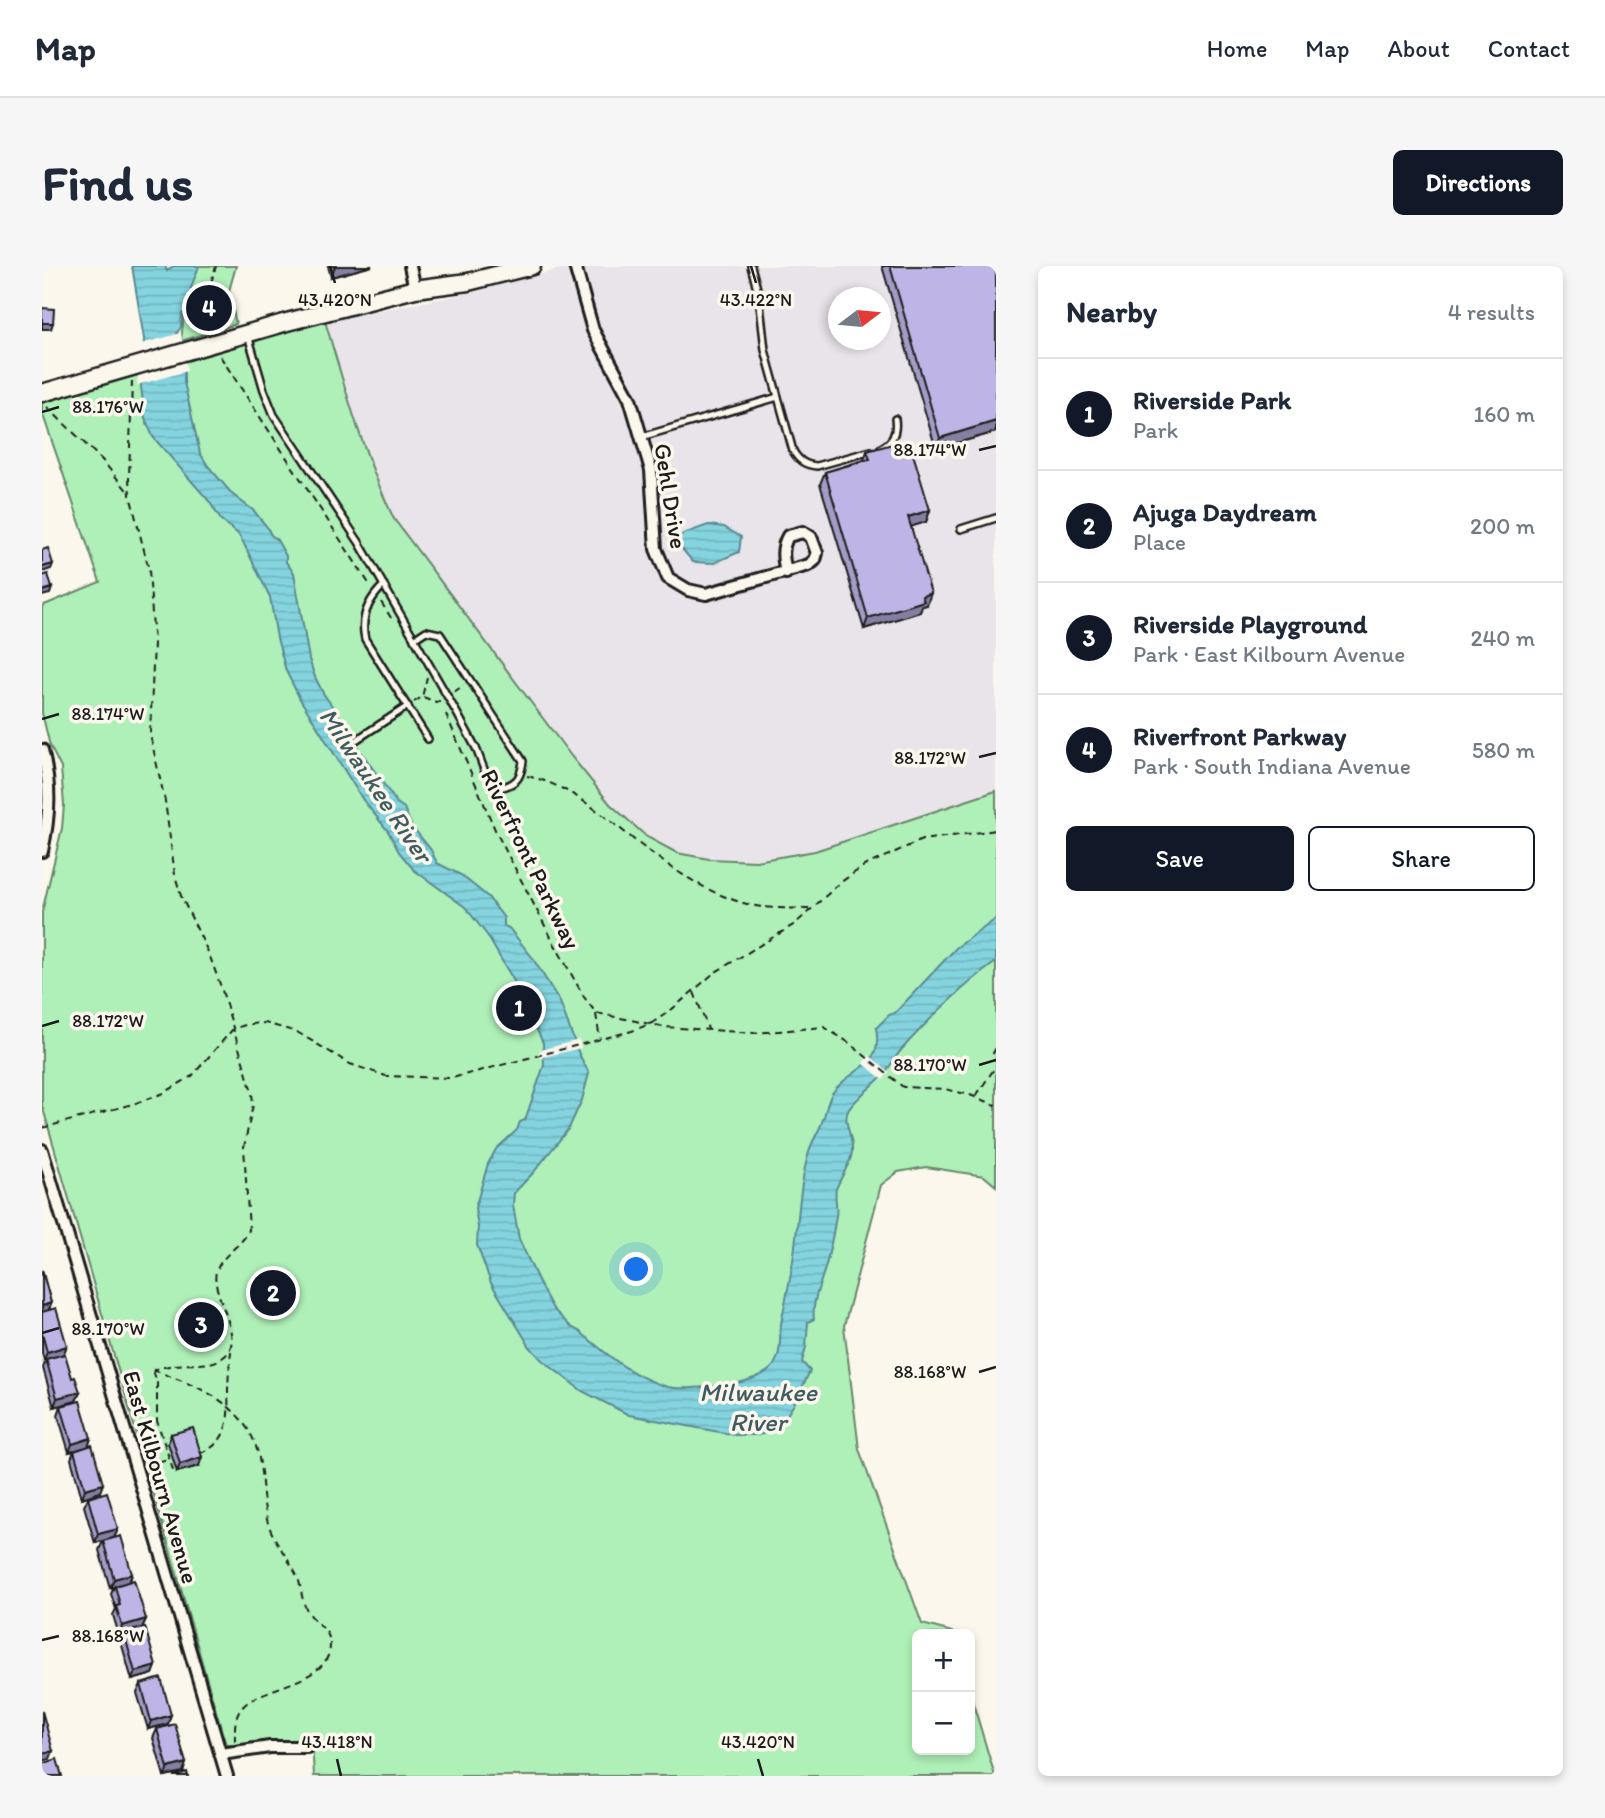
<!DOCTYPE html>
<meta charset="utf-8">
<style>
body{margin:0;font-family:Itim,sans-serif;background:#f6f6f7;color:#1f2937}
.controls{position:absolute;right:21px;bottom:21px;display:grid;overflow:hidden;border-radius:10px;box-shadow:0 4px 10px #0003}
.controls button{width:63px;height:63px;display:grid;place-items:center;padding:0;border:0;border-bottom:2px solid #e0e1e3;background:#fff;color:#1f2937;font:35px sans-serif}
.compass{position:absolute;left:786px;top:21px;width:63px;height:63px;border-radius:50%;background:#fff;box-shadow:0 4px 10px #0003;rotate:74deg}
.you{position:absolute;left:595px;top:1004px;width:24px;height:24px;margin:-18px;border:5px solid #fff;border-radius:50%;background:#1a73e8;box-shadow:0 0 0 10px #1a73e833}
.badge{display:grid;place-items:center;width:46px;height:46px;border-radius:50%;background:#111827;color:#fff;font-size:23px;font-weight:700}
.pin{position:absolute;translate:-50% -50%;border:4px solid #fff;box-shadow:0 2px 7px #0006}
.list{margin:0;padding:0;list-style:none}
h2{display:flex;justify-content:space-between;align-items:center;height:91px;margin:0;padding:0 28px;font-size:30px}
h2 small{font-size:23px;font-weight:400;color:#747a83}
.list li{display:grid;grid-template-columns:46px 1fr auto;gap:21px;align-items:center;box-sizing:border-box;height:112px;padding:0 28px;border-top:2px solid #e0e1e3}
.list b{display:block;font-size:26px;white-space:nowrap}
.list p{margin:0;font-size:23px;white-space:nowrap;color:#747a83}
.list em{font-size:23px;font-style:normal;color:#747a83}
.actions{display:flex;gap:14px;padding:21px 28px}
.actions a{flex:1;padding:16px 0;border:2px solid #111827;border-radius:10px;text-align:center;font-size:24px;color:#111827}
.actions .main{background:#111827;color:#fff}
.map{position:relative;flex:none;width:954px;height:1510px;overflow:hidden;border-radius:10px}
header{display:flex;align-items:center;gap:42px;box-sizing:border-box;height:98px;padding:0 35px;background:#fff;border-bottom:2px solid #e0e1e3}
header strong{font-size:33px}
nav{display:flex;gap:38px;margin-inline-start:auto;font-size:24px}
.intro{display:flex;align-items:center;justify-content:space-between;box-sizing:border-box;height:168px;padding:0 42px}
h1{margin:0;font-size:49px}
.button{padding:18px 32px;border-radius:10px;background:#111827;color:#fff;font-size:24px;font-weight:700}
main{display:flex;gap:42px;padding:0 42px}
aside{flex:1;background:#fff;border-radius:10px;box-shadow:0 4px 10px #0003}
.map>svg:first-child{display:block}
</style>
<header>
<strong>Map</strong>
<nav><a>Home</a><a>Map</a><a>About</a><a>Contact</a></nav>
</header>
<div class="intro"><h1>Find us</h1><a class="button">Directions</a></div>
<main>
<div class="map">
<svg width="954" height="1510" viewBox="0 0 954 1510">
<defs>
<pattern id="water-rules" width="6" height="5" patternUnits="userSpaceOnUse" patternTransform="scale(1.75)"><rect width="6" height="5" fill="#84d4df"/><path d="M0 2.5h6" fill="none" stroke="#71b5bf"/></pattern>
</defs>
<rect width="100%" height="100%" fill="#fbf7ec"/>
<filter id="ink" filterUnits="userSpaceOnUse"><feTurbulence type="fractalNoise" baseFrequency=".0143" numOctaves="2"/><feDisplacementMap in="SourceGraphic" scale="14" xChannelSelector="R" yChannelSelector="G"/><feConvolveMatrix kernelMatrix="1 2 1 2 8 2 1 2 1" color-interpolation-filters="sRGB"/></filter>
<g filter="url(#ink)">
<path fill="#e9e3ea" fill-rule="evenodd" d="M529,0H954V525L773,585L714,595L667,593L634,587L605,571L568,538L529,490L352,253L331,210L318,173L283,55L438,25ZM796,32H838V74H796Z"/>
<path fill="#aff0b8" stroke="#66866a" stroke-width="2" d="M151,0H194L187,25L194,58L139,75L145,23Z
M283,55C304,125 321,188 352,253L529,490L568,538L605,571L635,587L667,593L714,595L773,585L954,525V920L942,910L884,901L856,906L839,919L802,1060L817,1183L880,1358L910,1366V1368H875V1484H928V1427L953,1510H272L270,1475L210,1476L193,1481L185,1478L181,1469L0,839V646L20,562L22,539L19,502L8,480L0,447V340L58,316L0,146V137Z"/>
<path fill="url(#water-rules)" stroke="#5a8a91" stroke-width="2" d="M90,0H123L125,5L131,0H157L149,22L150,33L145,46L140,48L139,61L135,67L142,102V116L158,187L166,200L191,229L212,245L225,261L229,269L235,274L244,290V296L252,307L267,393L273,411L281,427L302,457L305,466L355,537L362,542L369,559L389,584L395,597L419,609L446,631L462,652V660L467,662L490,691L518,736L537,788L547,807L540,834L527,862L491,907L472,927L471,939L477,973L500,1023L511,1043L529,1061L537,1065C565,1088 589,1111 626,1121C640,1124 654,1121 668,1121C684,1121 723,1113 732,1099C740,1087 737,1072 739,1058C744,1032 750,1007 753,980C757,947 758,911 769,880C772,872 777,865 780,856C784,847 785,834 791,826C809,801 842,802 834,762L847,749L853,747L914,682L954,653V696C919,721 889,751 860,783C853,791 848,801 841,809C830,821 816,830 807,843C798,857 816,874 808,894C804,904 798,913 794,923C792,932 796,941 794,950C792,963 789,978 786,991C782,1011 769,1034 772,1053L766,1056L764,1081L760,1096L768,1105L752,1138L737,1161L726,1167L715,1169H693L587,1149L540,1125L500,1094L488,1081L449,1017L435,979L436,961L433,942L446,898L454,883L475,864L478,856L483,854L502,799L501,777L489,751L487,741L445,669L423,641L372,604L357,586L346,565L321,534L258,433L244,405L235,372L228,331L201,276L196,268L179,254L167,235L111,171L103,152L99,121L102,73Z
M666,259L682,261L699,271L697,286L672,297L651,296L640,283L637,272L641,268Z"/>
<path fill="#fbf7ec" d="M139,67L145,105L95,119L99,78Z
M537,774L539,782L497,792L498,784Z
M827,789L847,806L841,814L821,797Z"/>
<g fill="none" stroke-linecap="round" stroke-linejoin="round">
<g stroke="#1c1c1c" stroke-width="10">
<path id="lane" d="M709,0L717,30L723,84L751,185C757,195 763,199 775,200L829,185
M206,69L222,124L232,149L317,276L416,449L434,482L443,506L452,516L461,521C476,517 479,510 481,495L398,368L384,365L372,373
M599,171L736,131
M839,182C851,176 855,167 853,153
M919,263L954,252
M342,319C326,334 318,351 323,373L386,473
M314,474L366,440"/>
</g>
<g stroke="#1c1c1c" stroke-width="16">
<path id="street" d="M368,0L373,23
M533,0L551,64L588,133L609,204L614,283L626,312L646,324L664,328L767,299L773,294L775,287L769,271L761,266L746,270C739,282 741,293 744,307
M0,484C9,519 8,549 0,585
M0,884L185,1510
M179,1488L228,1481H265"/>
</g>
<g stroke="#1c1c1c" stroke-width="21">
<path id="secondary" d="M0,127L245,56L373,23L426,16L490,0"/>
</g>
<path stroke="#1c1c1c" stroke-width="2" stroke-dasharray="7 5" stroke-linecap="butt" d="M168,62L161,43L174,0
M178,90L328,319
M90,115L87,212L88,229L107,304L112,377L108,468L123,535L133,609L139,630L167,688L179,721L210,826L211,839L202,881L207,964C200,980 179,989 174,1006C168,1029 207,1076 180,1092C167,1101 147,1097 132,1099C125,1100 118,1102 111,1104
M5,141L60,194L88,228
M339,336L351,355
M412,426L422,419
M381,431L394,436L398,435
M372,436L380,431L385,411
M404,448L454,566L512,677L542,731L554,747L623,761L713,767L782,761L806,776L861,821L903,823L928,829L954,839
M485,510C531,520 564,552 600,580C633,605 672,632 714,640C731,643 750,642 768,643
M652,726L666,763
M554,748L558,773
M954,782L951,787L954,796
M934,830L954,800
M0,862L91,838L122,827L150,810L191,763L206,758L223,757L255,766L308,798L344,810L410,812L590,765L610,757L628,745L672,707L753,658L799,616L822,600L880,574L954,564
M111,1104C146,1117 184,1129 205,1162C226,1192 215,1233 229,1265C237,1282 248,1295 256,1312C260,1323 259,1337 267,1347C273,1357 288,1364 288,1377C290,1422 209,1417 196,1448C192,1456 193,1467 193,1475
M111,1105L115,1115V1155L132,1207
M158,1187C188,1177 187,1150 186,1125C186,1112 188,1098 189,1085
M105,1199L126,1193"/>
<use href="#lane" stroke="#fbf7ec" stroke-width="5"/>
<use href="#street" stroke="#fbf7ec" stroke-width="10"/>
<use href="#secondary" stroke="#fbf7ec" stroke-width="16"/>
</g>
<path fill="#a39cc6" stroke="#1c1c1c" stroke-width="2" d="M286,0H330L289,11Z
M840,0H954V166L894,183Z
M855,182L888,244L884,256L869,260L885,339L880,340L878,346L822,363L778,218L783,206L822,194L825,185Z
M0,1004L9,1037L7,1044L30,1112L38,1126L34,1135L12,1141L1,1102L4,1094H2L0,1087Z
M19,1140L49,1172L46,1181L27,1186L16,1149Z
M129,1168L157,1200L135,1206L126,1177Z
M32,1185L58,1226L40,1232L29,1193Z
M46,1232L76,1263L72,1272L53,1277L42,1240Z
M61,1275L90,1308L88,1315L104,1353L100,1362L77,1369L71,1349L74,1343L69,1328L72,1321L68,1322L57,1284Z
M82,1367L114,1400L111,1408L90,1414L79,1376Z
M99,1418L126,1458L106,1463L95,1427Z
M115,1463L144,1497L141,1506L122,1510L111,1472Z"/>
<path fill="#857fa1" stroke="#1c1c1c" stroke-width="2" d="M293,0H330L289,11Z
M0,57H11L9,63H0Z
M954,155V166L894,183L898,172Z
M888,244L884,256L862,263L866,251Z
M11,298L9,303L0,306V301Z
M10,322L8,328L0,330V325Z
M889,327L885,339L880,340L878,346L822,363L826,352Z
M9,1037L6,1046L0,1048V1040Z
M25,1080L21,1089L2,1094L5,1086Z
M38,1126L34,1135L12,1141L15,1132Z
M49,1172L46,1181L27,1186L30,1178Z
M160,1191L157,1200L135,1206L138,1198Z
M61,1218L58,1226L40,1232L43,1223Z
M76,1263L72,1272L53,1277L56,1268Z
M90,1308L87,1317L68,1322L72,1313Z
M104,1353L100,1362L77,1369L80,1360Z
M114,1400L111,1408L90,1414L93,1406Z
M129,1449L126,1458L106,1463L109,1455Z
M11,1485L8,1493L0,1495V1488Z
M144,1497L141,1506L123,1510L126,1502Z"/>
<path fill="#beb5e6" stroke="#1c1c1c" stroke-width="2" d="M848,0H954V155L898,172Z
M0,42L12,43L11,57H0Z
M854,177L855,182L868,178L888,244L866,251L889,327L880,330L882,335L826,352L783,206L828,193L825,185Z
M6,282L11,298L0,301V284Z
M6,308L10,322L0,325V310Z
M0,1004L9,1037L0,1040Z
M14,1042L25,1080L5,1086L0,1067V1046Z
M23,1088L30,1112L33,1111L38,1126L15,1132L4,1093Z
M38,1135L49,1172L30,1178L19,1140Z
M151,1162L160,1191L138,1198L129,1168Z
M50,1179L61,1218L43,1223L32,1185Z
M65,1226L76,1263L56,1268L46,1232Z
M79,1270L90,1308L72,1313L61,1275Z
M92,1314L104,1353L80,1360L74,1340L78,1339L73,1320Z
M103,1361L114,1400L93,1406L82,1367Z
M119,1412L129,1449L109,1455L99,1418Z
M0,1445L11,1485L0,1488Z
M133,1458L144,1497L126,1502L115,1463Z
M15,1493L20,1510H0V1498Z
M145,1506L146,1510H131Z"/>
</g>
<path fill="none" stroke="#1c1c1c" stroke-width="2.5" d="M288,0L293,17M709,0L714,17M0,146L17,141M937,184L954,180M0,453L17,448M937,491L954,487M0,760L17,755M937,799L954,794M0,1067L17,1062M937,1106L954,1101M0,1374L17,1370M295,1493L299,1510M716,1493L721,1510"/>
<g text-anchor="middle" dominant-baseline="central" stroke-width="7" stroke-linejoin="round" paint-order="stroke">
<g font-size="24" fill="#1c1c1c" stroke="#fbf7ec">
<text transform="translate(629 230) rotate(81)">Gehl Drive</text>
<text transform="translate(489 593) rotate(64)">Riverfront Parkway</text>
<text transform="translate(119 1211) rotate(74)">East Kilbourn Avenue</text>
</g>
<g font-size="26" font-style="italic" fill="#405c60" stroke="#fbf7ec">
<text transform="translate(334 519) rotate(56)">Milwaukee River</text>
<text x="716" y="1126">Milwaukee<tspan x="716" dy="30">River</tspan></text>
</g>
</g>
<g font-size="18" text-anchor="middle" fill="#1c1c1c" stroke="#fbf7ec" stroke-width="7" stroke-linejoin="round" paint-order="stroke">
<text x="293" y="40">43.420°N</text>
<text x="714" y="40">43.422°N</text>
<text x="66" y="147">88.176°W</text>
<text x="888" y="190">88.174°W</text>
<text x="66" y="454">88.174°W</text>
<text x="888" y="498">88.172°W</text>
<text x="66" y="761">88.172°W</text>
<text x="888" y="805">88.170°W</text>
<text x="66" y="1069">88.170°W</text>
<text x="888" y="1112">88.168°W</text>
<text x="66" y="1376">88.168°W</text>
<text x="295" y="1482">43.418°N</text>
<text x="716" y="1482">43.420°N</text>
</g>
</svg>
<div class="controls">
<button>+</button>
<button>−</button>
</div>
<svg class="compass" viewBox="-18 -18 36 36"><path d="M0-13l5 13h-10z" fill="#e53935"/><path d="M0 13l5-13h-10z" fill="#747a83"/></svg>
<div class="you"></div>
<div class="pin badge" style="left:477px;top:742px">1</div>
<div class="pin badge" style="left:231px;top:1027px">2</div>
<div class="pin badge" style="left:159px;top:1059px">3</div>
<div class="pin badge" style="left:167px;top:42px">4</div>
</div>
<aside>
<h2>Nearby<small>4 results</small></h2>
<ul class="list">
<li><span class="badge">1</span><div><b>Riverside Park</b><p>Park</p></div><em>160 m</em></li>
<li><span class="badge">2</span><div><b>Ajuga Daydream</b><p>Place</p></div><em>200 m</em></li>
<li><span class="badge">3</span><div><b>Riverside Playground</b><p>Park · East Kilbourn Avenue</p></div><em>240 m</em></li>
<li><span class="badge">4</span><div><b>Riverfront Parkway</b><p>Park · South Indiana Avenue</p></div><em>580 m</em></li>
</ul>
<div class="actions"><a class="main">Save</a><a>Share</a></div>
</aside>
</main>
